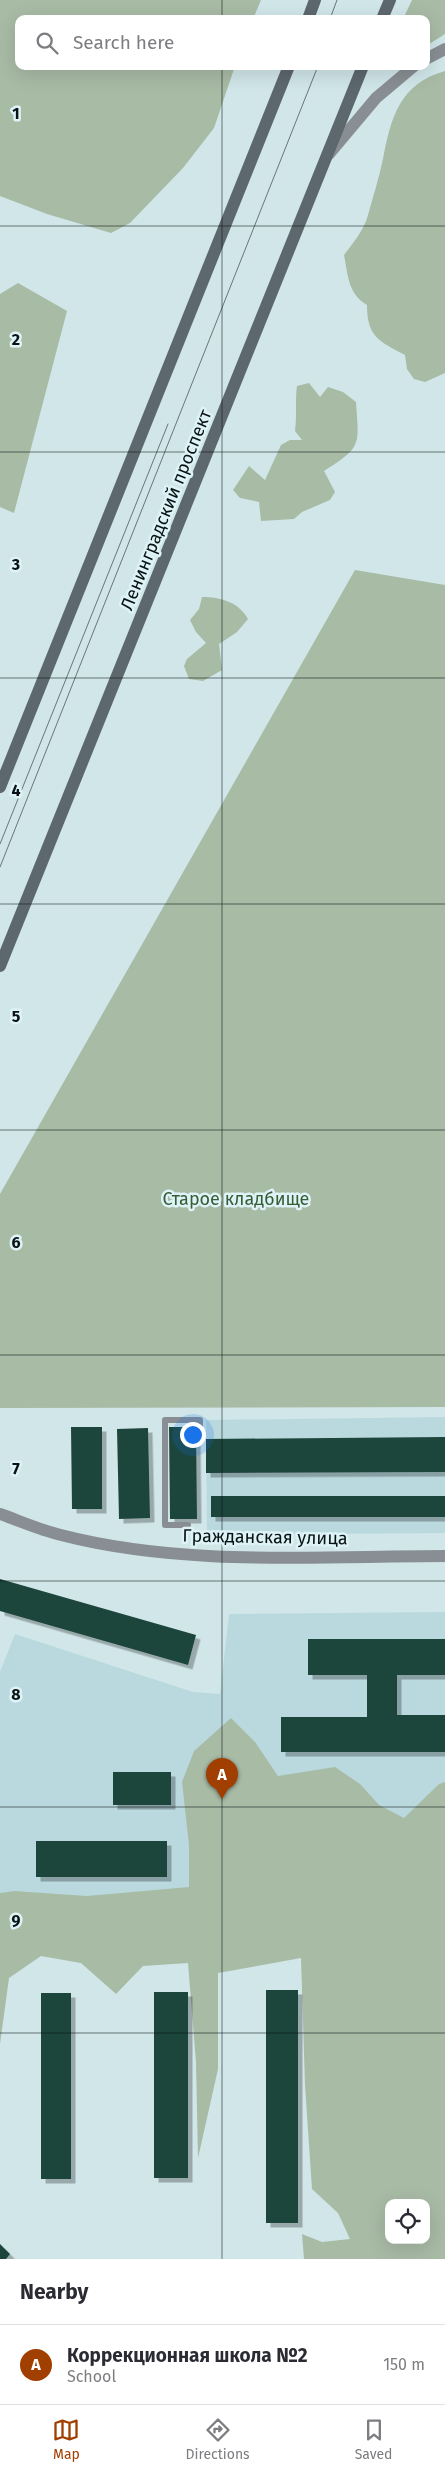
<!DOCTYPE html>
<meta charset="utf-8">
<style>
body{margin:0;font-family:"Fira Sans",sans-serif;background:#f7f7f7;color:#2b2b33}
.controls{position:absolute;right:15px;bottom:15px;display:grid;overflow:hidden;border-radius:10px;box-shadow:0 5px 20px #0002}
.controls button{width:45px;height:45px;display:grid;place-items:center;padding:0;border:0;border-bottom:1px solid #e1e1e2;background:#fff;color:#2b2b33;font:25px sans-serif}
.you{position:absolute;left:192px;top:1434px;width:18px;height:18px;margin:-12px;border:4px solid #fff;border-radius:50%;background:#1a73e8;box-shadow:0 0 0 8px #1a73e833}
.badge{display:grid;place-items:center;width:32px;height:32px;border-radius:50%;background:#a13f00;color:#fff;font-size:16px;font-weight:700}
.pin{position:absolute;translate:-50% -41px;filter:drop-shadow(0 1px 2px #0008)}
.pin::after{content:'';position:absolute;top:26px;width:18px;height:15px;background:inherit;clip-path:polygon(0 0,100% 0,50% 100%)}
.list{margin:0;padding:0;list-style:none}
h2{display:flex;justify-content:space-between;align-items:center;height:65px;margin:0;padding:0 20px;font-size:21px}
h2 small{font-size:16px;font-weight:400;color:#7c7c81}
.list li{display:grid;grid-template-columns:32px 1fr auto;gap:15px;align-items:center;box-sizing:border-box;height:80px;padding:0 20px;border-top:1px solid #e1e1e2}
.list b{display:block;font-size:19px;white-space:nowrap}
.list p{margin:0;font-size:16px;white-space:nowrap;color:#7c7c81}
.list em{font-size:16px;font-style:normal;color:#7c7c81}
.icon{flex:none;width:28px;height:28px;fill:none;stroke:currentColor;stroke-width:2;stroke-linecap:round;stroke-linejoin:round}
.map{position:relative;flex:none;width:445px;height:2259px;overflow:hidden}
.search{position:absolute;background:#fff;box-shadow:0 5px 20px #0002;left:15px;right:15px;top:15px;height:55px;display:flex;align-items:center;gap:12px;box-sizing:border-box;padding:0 18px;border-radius:10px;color:#7c7c81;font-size:19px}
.sheet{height:145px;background:#fff}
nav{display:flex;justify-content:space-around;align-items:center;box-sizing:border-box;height:70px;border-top:1px solid #e1e1e2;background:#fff;font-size:14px;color:#7c7c81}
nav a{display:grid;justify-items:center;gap:2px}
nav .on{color:#a13f00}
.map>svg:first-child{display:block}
</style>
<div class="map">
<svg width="445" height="2259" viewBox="0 0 445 2259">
<defs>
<filter id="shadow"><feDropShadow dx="4.5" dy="4.5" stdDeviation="0" flood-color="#0004"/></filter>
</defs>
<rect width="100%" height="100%" fill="#d0e6e9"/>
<path fill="#bad9de" d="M445,1417V1533L207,1535L206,1420Z
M445,1612V1904L0,1906V1672L15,1634L193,1692L220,1694L229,1614Z"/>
<path fill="#a8bba5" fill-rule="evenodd" d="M0,0H261L253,19H19V66H235L214,128L183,168L130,223L111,233L47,214L0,196Z
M412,0H445V34L426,46V19H403Z
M445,71V373L425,382L414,379L407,369L405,355C379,341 367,337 367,305C348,294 348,275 344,255C353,243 364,230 368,215C373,197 379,178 383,159C391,118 399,84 445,71Z
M18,283L67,311L14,513L0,507V294Z
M309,383L320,397L328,387L343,392L356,402C359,446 362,447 324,471L335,492L330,500L302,512L294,519L261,521L259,502L240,498L233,490L249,466L265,480L281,445L290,440H302L295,431C297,415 295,401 297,386Z
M355,570L445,585V1407L0,1408V1194Z
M202,597C220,597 239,602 248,619L237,632L219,644L222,670L203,681L189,679L184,666L187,659L206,643L196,632L190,620L199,609Z
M231,1718L255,1742L278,1776L335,1767L360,1784L379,1805L404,1818L439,1784L445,1782V2259H304L302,2234L322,2242L350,2239L338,2213L312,2189L305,2085L301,1958L218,1973V2069L198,2158L196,2062L188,1963L143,1966L116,1994L81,1963L41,1956L9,1978L0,2044V1893L14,1891L87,1896L189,1887V1845L182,1782L194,1751ZM389,2203H426V2240H389Z"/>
<path fill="#1f453b" filter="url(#shadow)" d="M71,1427H102V1509H72Z
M169,1427H196L197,1519H170Z
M148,1428L150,1518L119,1519L117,1429Z
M445,1437V1472L206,1473V1439Z
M211,1496H445V1517H211Z
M0,1579L196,1635L188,1665L0,1611Z
M308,1639H445V1675H397V1715H445V1752H281V1717H367V1675H308Z
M113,1772H171V1805H113Z
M36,1841H167V1877H36Z
M266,1990H298V2223H266Z
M154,1992H188V2178H154Z
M41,1993H71V2179H41Z
M0,2244L10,2254L6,2259H0Z"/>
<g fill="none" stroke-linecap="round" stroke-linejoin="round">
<path stroke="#888e93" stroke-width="6" d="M188,1525H165V1420H200V1433"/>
<path stroke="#888e93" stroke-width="12" d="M0,1514C20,1521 40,1530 61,1535C185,1567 318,1556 445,1556"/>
<path stroke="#888e93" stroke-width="12" d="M426,59L445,49
M329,154L376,98L414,66"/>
<path stroke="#5d676e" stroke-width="12" d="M308,19L315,0
M382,19L390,0
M0,787L289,66
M0,966L363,66"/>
<path stroke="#687678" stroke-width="1" d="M330,19L337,0
M0,844L168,424
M0,867L318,66"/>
</g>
<path fill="none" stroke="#0a1213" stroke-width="1" stroke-opacity="0.55" d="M222,0V19M222,66V2259M0,226H445M0,452H445M0,678H445M0,904H445M0,1130H445M0,1355H445M0,1581H445M0,1807H445M0,2033H445"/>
<g text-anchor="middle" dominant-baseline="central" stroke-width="5" stroke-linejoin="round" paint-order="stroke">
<g font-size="18" fill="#0a1213" stroke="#ddf3f7">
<text transform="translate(166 510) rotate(-68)">Ленинградский проспект</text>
<text transform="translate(265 1537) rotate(1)">Гражданская улица</text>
</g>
<g font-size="18" fill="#385c34" stroke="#ddf3f7">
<text x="236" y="1199">Старое кладбище</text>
</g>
</g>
<g font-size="16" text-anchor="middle" font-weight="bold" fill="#0a1213" stroke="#ddf3f7" stroke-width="5" stroke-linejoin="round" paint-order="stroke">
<text x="16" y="119">1</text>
<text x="16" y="345">2</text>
<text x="16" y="570">3</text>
<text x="16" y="796">4</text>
<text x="16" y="1022">5</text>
<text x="16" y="1248">6</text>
<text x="16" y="1474">7</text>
<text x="16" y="1700">8</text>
<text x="16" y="1926">9</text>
</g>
</svg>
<div class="controls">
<button><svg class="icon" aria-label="locate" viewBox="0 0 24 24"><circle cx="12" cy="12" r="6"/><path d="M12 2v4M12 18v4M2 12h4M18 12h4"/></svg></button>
</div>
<div class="you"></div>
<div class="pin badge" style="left:222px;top:1799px">A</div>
<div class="search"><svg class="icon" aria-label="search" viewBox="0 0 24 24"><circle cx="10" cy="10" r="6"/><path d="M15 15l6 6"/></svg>Search here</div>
</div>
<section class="sheet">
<h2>Nearby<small></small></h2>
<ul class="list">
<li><span class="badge">A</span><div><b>Коррекционная школа №2</b><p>School</p></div><em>150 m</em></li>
</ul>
</section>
<nav>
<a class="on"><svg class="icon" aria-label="map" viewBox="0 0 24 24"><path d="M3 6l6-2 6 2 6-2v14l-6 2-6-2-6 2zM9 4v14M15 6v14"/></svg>Map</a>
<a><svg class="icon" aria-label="directions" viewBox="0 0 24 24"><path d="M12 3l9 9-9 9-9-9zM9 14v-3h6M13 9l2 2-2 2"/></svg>Directions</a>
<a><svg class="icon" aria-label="saved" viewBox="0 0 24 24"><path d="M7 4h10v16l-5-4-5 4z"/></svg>Saved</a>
</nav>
